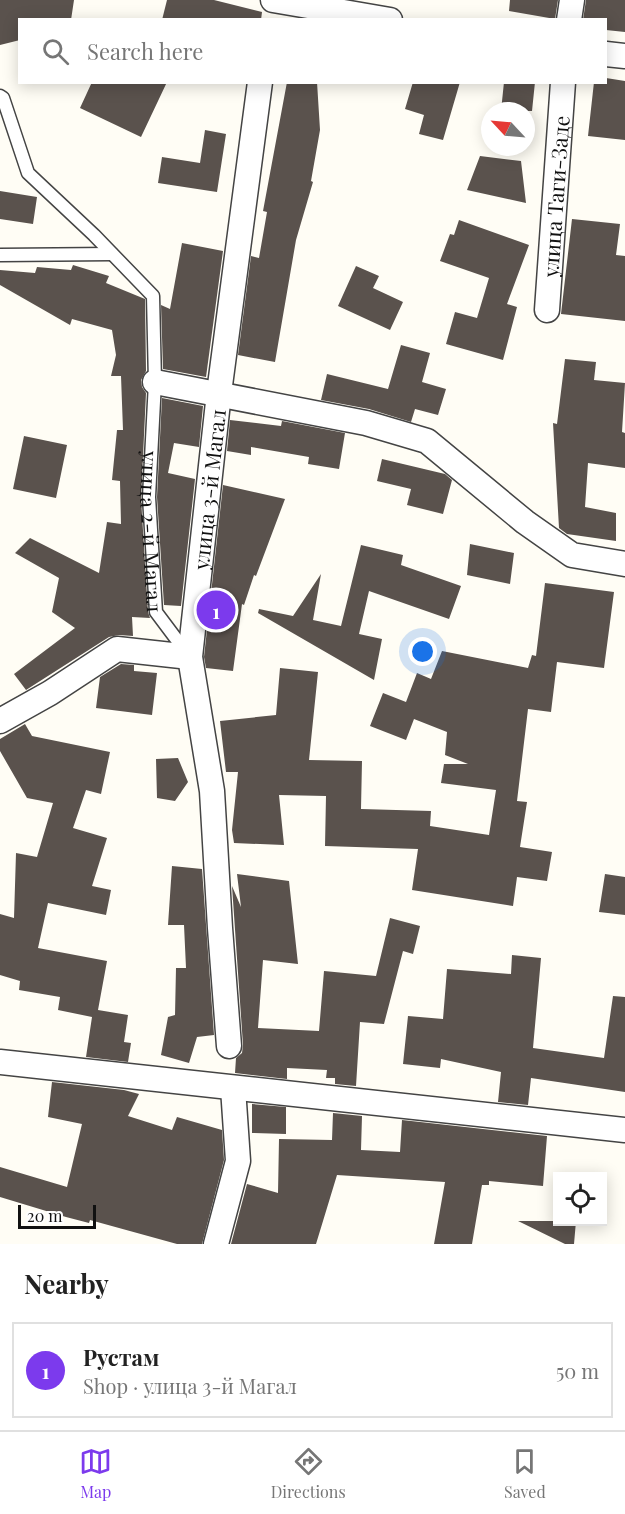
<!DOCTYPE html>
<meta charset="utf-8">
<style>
body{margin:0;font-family:"Playfair Display",serif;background:#f6f6f6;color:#222}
.controls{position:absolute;right:18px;bottom:18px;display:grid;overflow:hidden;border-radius:0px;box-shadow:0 3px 15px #0003}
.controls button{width:54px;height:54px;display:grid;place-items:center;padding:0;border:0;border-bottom:2px solid #e0e0e0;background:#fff;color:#222;font:30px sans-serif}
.compass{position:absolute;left:481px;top:102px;width:54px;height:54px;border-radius:50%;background:#fff;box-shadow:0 3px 15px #0003;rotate:296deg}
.scale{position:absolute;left:18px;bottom:15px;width:78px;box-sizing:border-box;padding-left:6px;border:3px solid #111;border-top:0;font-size:16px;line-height:21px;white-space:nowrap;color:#111;-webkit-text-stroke:4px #fff;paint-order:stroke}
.you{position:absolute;left:423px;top:652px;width:21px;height:21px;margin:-15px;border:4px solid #fff;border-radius:50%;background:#1a73e8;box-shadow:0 0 0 9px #1a73e833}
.badge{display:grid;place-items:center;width:39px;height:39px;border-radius:50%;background:#7c3aed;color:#fff;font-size:20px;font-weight:700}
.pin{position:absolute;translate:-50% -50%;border:3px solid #fff;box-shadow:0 2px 6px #0006}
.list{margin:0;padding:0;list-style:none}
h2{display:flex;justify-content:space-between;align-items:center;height:78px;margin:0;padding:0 24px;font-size:26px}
h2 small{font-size:20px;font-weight:400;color:#767676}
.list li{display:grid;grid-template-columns:39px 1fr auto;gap:18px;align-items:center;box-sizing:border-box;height:96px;margin:0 12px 12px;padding:0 12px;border:2px solid #e0e0e0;border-radius:0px}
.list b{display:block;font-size:22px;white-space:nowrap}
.list p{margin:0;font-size:20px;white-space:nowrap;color:#767676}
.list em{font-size:20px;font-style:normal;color:#767676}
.icon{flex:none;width:33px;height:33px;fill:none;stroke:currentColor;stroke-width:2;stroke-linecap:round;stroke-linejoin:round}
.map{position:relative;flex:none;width:625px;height:1244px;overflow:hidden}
.search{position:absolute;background:#fff;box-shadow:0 3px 15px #0003;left:18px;right:18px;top:18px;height:66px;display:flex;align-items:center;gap:15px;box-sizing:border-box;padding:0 21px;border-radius:0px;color:#767676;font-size:22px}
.sheet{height:186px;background:#fff}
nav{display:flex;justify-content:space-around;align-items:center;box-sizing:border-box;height:84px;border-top:2px solid #e0e0e0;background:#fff;font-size:16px;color:#767676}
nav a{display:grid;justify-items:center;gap:3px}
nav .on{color:#7c3aed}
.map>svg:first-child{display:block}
</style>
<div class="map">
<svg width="625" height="1244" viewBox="0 0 625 1244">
<rect width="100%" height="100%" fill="#fffdf5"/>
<path fill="#5a524d" d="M0,0H74L71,20H20V40L0,45Z
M167,0H214L262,12L261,20H162Z
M510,0H558L555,19L509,11Z
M586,0H625V32L606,30V20H583Z
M606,78L625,81V140L588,136L594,82H606Z
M92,82H167L141,137L80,108Z
M287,82H317L320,130L311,181L313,182L296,240L275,362L238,355L251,256L259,258L267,212L263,211Z
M413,82H460L443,140L419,134L424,115L405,109Z
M504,82H535L532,111H501Z
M205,130L226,134L217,192L158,183L162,157L200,163Z
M480,156L521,161L526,203L467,190Z
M0,191L37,197L33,224L0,219Z
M572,219L620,224L616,255L625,256V321L561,314Z
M459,220L529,245L507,304L517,307L503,360L446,344L455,312L477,318L489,278L440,261L450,234L454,235Z
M182,243L223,251L206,377L163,369L161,305L170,309Z
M73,265L109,276L106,283L145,299L146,371L141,380L142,387L146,393L141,498L148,612L150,618L132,617L133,636L119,635L109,637L26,690L14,674L75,628L52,612L59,578L15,553L30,538L99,573L107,522L121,524L120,481L112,480L117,430H123L121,376H111L116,355L112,330L72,319L70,325L0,285V270L35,273L37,267L71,270Z
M356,266L379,276L373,288L403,302L390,330L338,306Z
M401,345L430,353L422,382L446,389L438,415L415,409L411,422L369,409L321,400L327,374L388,389Z
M565,359L596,362L594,380L625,383L622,432L625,433V468L588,463L585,507L616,513V541L567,534L559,528L553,423L557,424Z
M162,398L203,406L199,447L174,443L168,473L195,479L181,606L164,605L157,497Z
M230,420L281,426L282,421L345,433L339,469L308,464L309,457L251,447V455L227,451Z
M24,436L67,445L56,498L13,489Z
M382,459L445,474L452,480L443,514L407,505L411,489L377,481Z
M223,485L285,499L256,576L254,575L244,605L242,604L233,671L206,668L204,657Z
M470,544L514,553L510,584L467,575Z
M361,545L403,555L401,565L461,586L449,619L369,591L359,634L382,639L374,680L258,613L259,609L293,616L321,574L313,620L341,626Z
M545,583L614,592L604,668L557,662L551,712L528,709L517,801L527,802L520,847L552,852L547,881L517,877L513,906L412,890L418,849L325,846L326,796L279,795L284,845L234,843L232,830L238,772H226L220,721L276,715L280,668L318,672L309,760L362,761L361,809L431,811L430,826L489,835L496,790L441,783L444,764H468L445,755L447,732L414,719L406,740L370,726L383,693L406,702L417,673L431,679L442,651L528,668L532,655L536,656Z
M121,664L134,665V671L157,673L152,715L96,708L100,677Z
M25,724L32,736L110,752L101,794L86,790L73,828L107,838L92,886L111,890L106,915L48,903L38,948L107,961L98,1010L128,1015L124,1042L131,1043L128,1062L86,1057L92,1017L58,1010L60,997L19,990L20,981L0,975V914L14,918L16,853L37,857L53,803L27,798L0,751V739Z
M178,758L188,782L175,801L157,798L156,759Z
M172,866L202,869L214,1035L197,1037L189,1063L161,1055L168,1017L175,1015L176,968H186L184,925H168Z
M237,874L289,881L298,964L263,960L258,1028L319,1031L324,971L376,976L390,918L420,926L413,954L403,951L384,1024L360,1022L356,1086L335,1084V1078H326L327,1070L287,1068V1079L235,1073L236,1058L242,1053L243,1045L232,886L241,907Z
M605,874L625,877V915L599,912Z
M512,955L541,958L533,1048L604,1058L613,996L625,997V1092L531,1078L528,1105L498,1102L501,1072L441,1059L440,1068L403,1064L408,1016L443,1019L447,969L511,974Z
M52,1082L124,1090L139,1094L128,1116L172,1130L177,1117L222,1130L224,1160L202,1244H177L90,1220L89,1223L66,1217L0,1197V1167L67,1187L82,1124L48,1117Z
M252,1104L286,1107V1134L252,1133Z
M333,1113L362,1116L361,1150L400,1152L402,1120L547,1136L543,1186L489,1181V1185H482L472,1244H434L445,1182L337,1175L316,1244H231L247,1184L278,1193L279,1139L332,1140Z
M518,1221H576L574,1244H565Z"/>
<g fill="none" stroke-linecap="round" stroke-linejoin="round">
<g stroke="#444" stroke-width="15">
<g id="lane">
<path id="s1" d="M0,96L3,98L28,173L94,235L153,296L155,382L149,497L156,612L189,656"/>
<path d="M0,255L112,254"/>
</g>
</g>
<g stroke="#444" stroke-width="27">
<g id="street">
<path d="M273,0L390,20"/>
<path d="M569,20L572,0"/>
<path d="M606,54L625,56"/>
<path id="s2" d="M547,310L563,82"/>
<path d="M155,382L366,423L427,441L525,522L572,555L625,564"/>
<path d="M0,721L50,693L117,649L190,657"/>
<path id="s3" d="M229,1046L220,928L212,791L190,657L219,393L260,82"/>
<path d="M0,1062L625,1130"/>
<path d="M216,1244L238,1161L233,1088"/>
</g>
</g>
<use href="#lane" stroke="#fff" stroke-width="12"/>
<use href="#street" stroke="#fff" stroke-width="24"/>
</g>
<g text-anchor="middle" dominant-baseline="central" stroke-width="6" stroke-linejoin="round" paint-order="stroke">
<g font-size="21" fill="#111" stroke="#fff">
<text stroke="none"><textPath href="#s2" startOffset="114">улица Таги-Заде</textPath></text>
<text stroke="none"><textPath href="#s3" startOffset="560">улица 3-й Магал</textPath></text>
<text stroke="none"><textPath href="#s1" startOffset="494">улица 2-й Магал</textPath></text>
</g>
</g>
</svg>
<div class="controls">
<button><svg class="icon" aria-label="locate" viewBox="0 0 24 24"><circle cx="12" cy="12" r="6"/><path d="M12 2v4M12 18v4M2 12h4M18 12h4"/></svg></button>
</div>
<svg class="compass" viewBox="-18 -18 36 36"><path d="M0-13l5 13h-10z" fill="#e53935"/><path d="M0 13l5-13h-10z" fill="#767676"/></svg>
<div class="scale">20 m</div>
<div class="you"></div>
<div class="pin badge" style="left:216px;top:610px">1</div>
<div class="search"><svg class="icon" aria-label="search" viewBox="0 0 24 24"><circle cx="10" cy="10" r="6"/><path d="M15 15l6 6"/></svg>Search here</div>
</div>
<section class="sheet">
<h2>Nearby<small></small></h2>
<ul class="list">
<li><span class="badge">1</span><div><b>Рустам</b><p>Shop · улица 3-й Магал</p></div><em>50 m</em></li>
</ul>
</section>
<nav>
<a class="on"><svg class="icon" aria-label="map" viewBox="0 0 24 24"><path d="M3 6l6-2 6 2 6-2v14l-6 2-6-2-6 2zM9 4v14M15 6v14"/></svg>Map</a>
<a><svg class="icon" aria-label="directions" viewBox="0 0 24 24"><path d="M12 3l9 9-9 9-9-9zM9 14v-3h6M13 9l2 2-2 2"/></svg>Directions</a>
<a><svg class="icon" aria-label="saved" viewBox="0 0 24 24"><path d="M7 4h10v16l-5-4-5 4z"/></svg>Saved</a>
</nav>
